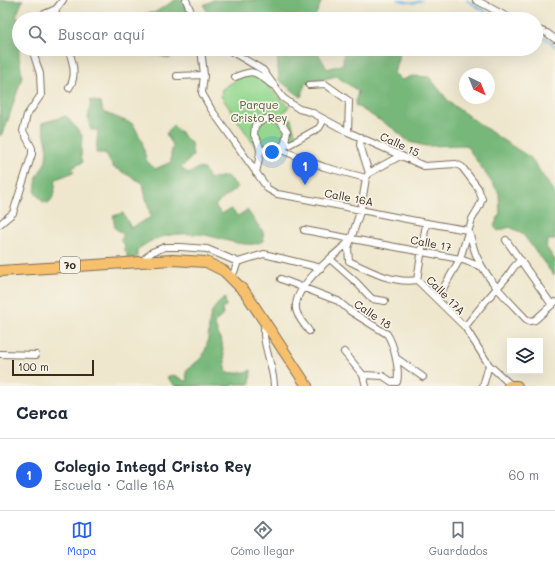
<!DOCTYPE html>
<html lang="es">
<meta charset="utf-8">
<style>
body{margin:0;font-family:Mali,sans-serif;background:#f2f2f3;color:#1f2937}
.controls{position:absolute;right:12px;bottom:12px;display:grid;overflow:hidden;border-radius:0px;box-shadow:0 4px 16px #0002}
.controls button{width:36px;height:36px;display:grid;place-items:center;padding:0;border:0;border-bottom:1px solid #e0e1e3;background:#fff;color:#1f2937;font:20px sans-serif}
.compass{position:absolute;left:459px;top:68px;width:36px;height:36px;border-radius:50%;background:#fff;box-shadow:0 4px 16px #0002;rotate:137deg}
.scale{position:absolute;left:12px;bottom:10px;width:82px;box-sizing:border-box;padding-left:4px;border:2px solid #3b2a1e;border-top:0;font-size:11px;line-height:14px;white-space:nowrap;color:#3b2a1e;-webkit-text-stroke:3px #f7f3e8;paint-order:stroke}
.you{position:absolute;left:272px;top:152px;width:14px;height:14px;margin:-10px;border:3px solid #fff;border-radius:50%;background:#1a73e8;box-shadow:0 0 0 6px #1a73e833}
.badge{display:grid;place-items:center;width:26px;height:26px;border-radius:50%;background:#2563eb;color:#fff;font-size:13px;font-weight:700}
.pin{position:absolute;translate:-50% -33px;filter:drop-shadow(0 1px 2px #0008)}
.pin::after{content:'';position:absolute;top:21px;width:14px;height:12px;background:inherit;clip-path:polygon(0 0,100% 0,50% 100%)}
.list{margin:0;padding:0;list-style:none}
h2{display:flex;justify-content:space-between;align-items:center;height:52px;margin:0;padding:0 16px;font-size:17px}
h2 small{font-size:13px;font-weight:400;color:#747a83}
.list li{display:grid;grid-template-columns:26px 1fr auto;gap:12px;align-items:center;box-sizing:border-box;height:72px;padding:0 16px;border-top:1px solid #e0e1e3}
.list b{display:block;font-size:15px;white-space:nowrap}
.list p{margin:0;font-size:13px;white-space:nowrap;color:#747a83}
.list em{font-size:13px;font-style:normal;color:#747a83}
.icon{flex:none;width:22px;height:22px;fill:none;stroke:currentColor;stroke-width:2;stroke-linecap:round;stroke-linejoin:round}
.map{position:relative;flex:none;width:555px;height:386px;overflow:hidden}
.search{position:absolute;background:#fff;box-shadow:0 4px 16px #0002;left:12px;right:12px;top:12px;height:44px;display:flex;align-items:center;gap:10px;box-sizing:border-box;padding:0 14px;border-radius:22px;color:#747a83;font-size:15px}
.sheet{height:124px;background:#fff}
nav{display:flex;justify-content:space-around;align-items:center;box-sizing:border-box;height:56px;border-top:1px solid #e0e1e3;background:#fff;font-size:11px;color:#747a83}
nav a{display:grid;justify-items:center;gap:2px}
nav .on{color:#2563eb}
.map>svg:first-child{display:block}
</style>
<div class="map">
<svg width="555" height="386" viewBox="0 0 555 386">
<rect width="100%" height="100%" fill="#f7f3e8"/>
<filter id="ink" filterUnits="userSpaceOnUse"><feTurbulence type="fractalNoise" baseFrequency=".025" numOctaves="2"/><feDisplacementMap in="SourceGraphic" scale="8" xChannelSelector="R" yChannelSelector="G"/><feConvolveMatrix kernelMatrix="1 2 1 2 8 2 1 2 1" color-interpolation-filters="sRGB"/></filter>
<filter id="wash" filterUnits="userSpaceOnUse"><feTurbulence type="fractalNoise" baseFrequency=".012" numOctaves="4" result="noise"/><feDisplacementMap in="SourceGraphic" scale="16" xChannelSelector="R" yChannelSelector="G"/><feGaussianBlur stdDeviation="0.9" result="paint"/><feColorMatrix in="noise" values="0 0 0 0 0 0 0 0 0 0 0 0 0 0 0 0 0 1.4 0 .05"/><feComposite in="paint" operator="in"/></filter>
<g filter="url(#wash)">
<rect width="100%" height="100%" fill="#efe7cd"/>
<path fill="#94d890" stroke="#688157" d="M251,75L258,77L289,106L283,114L284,116L291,119L296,138L273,147L257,149L221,96L222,89L241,77Z"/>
<path fill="#77b87a" stroke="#59714c" d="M0,0H23L16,16L19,20V56L22,77L5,129L0,136Z
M175,0H183L188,11L180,15L181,19H143L147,13H154Z
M213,0H322L314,19H210L204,5Z
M149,49H177L169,59L159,55H152Z
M268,49H316L327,69L343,64L344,49H401L394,73L402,80L412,76L429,77L450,103L501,139L531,158L555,194V240H548L546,247L555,260L554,276L522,233L510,227L498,231L494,226L500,213L499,193L466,145L426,146L409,142L394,129L355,105L358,91L336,76L305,84L301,97L279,80L277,55Z
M91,100L101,103L103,112L133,124L142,141L146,160L155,169L171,162V154L173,145L166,134L173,125L191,143L193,156L181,168L189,174L198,168L204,169L209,179L227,176L238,187L215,205L221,214L231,209L238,216L247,210L263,232L264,240C249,252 216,235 198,234C173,233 156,235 137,250V258H127V253L124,250L125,245L120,240L124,235L115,228L113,216L123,213L131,228L151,217L145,194L143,183L113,167L105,153H96L98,130H91L88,119Z
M66,116L82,135L81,156L83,162L72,168L74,172L56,179L54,195L49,203L43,202L35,192L37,177L46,161L47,144L42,123Z
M225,298L226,306L222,308L223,315L214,323L222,344L227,373L247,372L251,370L250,384H233V386H175L166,377L173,375L187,382L186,372C190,366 200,361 203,355C215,332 200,315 225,298Z"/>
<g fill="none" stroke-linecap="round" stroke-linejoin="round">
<path stroke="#72bae9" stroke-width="1.5" d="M398,0L414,3L422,0
M466,0L497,19
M536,35L548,40L555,47"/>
</g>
</g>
<g filter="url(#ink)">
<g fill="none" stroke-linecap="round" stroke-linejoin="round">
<g stroke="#7a6c5b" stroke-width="8">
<path id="minor" d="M186,0L194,19
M476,0L511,19
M33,19L56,9L63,0
M55,19L56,9
M536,29L547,33L555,39
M68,49C73,61 77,77 69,88
M201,49L204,75L202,93L211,109L268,189L277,194C341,205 404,220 468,230
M227,49L263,70L283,98L299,109L311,112L348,132L424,166L456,164L462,167L478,188L482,199L479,207L472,219L460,259L437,299
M177,76L204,75
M235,77C256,69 254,71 272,85
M309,85L325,84L349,101L348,132
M361,137L360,145L369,173
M279,149L324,167L366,178
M261,150L279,149L292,143L319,128L322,123L321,118
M400,156L369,173L366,178L361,209L348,248L349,261C369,271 394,284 417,280L465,327L489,365L483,386
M256,173C259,157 264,149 254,135L255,125L265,119L279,120L287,131L285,143L279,149
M0,224L13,213L32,154V148L23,131L27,115L41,95L40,74L32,49
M304,230L460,259L482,267
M468,230C472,239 473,249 477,257C488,281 508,300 526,319L530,321L535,320L555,302
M506,240L552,305
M330,259L356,282L372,299L385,301
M142,261L152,252L165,247H181L207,249L238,262
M238,262L264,254L321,268
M232,277L238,262
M281,279L338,301L350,311L387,334C394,344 400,371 397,382H392L383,376L363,375
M417,280L426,224
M265,323C260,341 274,366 274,386
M465,327C478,310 492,293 507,277C512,270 514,265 521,260
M309,331C304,324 297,317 296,309C293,287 334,255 349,242
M344,352L363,375L366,386
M0,354L36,355
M396,358L423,377
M489,365L512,386"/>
</g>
<g stroke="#7a6c5b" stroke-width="12">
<path id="primary" d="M0,271L172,260L206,262L224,271L245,292L307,386
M509,386H517"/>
</g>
<use href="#minor" stroke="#fff" stroke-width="6"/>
<use href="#primary" stroke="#f7c06c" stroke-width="10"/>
</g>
</g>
<g text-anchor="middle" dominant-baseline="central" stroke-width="3.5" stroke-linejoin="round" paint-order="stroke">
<rect fill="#f7f3e8" stroke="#73665b" stroke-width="1" x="60" y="257" width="20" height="16" rx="3"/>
<g font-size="10" font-weight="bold" fill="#3b2a1e">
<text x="70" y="265">70</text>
</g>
<g font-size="11" fill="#51563a" stroke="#f7f3e8">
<text x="259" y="104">Parque<tspan x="259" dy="13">Cristo Rey</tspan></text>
</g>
<g font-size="11" fill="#3b2a1e" stroke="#f7f3e8">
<text transform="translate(400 144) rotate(25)">Calle 15</text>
<text transform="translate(349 197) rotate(11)">Calle 16A</text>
<text transform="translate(431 243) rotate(11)">Calle 17</text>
<text transform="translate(446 295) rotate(45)">Calle 17A</text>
<text transform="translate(373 314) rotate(34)">Calle 18</text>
</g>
</g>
</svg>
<div class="controls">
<button><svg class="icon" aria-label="layers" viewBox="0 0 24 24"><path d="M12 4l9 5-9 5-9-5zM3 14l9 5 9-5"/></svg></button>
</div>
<svg class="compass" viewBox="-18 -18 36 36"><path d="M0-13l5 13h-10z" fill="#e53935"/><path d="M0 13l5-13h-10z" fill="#747a83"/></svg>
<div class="scale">100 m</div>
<div class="you"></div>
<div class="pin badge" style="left:305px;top:185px">1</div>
<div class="search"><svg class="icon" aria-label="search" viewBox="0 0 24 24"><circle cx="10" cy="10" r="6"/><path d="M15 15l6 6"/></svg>Buscar aquí</div>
</div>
<section class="sheet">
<h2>Cerca<small></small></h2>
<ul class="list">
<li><span class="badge">1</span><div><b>Colegio Integd Cristo Rey</b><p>Escuela · Calle 16A</p></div><em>60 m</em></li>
</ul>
</section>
<nav>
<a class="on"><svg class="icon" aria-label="map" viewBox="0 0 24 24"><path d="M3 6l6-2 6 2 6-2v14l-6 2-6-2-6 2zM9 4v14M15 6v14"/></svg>Mapa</a>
<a><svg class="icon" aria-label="directions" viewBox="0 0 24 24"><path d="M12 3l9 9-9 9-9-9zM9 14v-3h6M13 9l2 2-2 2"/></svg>Cómo llegar</a>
<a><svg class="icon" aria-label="saved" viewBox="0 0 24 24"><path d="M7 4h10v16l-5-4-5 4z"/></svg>Guardados</a>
</nav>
